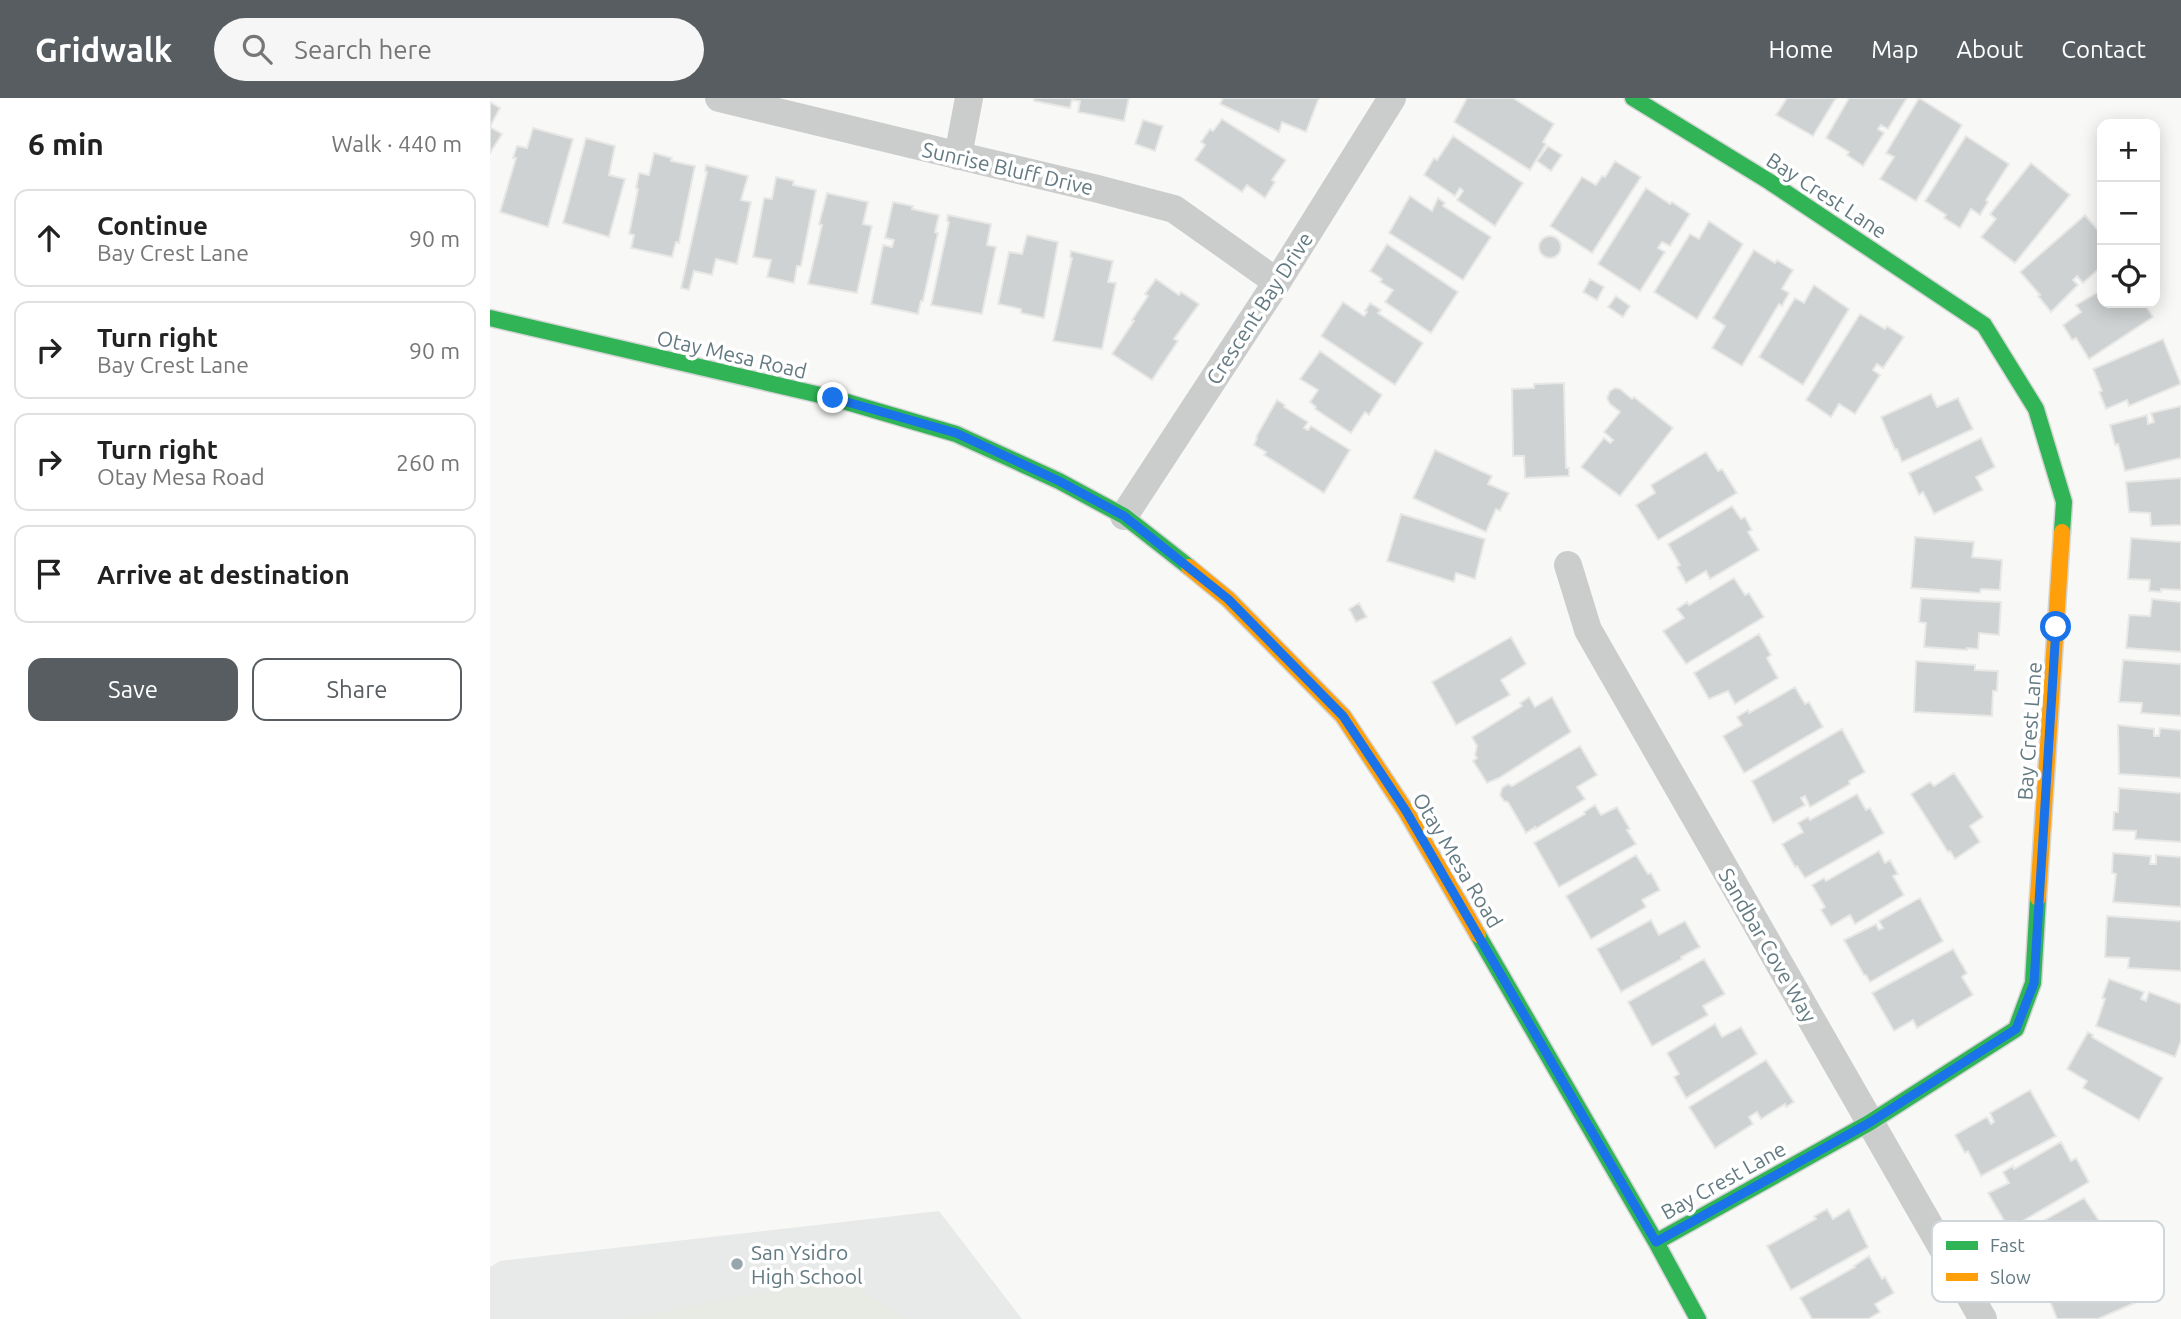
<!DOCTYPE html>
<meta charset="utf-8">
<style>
body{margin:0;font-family:Ubuntu,sans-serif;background:#f6f6f6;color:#222}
.controls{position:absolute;right:21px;top:21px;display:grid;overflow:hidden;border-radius:14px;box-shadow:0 4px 18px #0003}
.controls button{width:63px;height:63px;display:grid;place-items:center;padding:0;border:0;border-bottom:2px solid #e0e0e0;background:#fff;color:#222;font:35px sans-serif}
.stop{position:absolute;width:21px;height:21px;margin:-16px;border:5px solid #1a73e8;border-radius:50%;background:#fff}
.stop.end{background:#1a73e8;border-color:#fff;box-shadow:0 2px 7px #0008}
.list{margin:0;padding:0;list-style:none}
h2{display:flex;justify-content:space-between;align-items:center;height:91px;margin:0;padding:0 28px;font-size:30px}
h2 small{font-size:23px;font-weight:400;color:#767676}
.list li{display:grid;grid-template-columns:46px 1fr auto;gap:21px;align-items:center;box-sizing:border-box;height:98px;margin:0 14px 14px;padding:0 14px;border:2px solid #e0e0e0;border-radius:14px}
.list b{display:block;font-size:26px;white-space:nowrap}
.list p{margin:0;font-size:23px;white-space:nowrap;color:#767676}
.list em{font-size:23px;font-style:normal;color:#767676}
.actions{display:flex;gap:14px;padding:21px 28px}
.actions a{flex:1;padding:16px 0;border:2px solid #575d60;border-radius:14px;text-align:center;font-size:24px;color:#575d60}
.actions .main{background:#575d60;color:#fff}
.icon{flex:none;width:38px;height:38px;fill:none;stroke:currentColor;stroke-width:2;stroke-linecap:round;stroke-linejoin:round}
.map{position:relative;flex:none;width:1691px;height:1221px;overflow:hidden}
header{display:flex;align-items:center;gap:42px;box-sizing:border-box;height:98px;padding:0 35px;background:#575d60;color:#fff}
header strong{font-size:33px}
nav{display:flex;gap:38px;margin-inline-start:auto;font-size:24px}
.search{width:490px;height:63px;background:#f6f6f6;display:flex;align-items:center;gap:18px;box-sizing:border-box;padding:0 24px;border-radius:38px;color:#767676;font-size:26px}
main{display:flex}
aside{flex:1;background:#fff}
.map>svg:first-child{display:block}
</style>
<header>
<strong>Gridwalk</strong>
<div class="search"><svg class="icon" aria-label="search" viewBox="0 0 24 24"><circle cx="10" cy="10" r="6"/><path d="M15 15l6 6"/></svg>Search here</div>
<nav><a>Home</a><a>Map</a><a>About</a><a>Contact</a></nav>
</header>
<main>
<aside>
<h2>6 min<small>Walk · 440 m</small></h2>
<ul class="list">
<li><svg class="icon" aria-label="ahead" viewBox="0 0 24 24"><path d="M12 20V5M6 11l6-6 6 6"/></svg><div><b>Continue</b><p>Bay Crest Lane</p></div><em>90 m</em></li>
<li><svg class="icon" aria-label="right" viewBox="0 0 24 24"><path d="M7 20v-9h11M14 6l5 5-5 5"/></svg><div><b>Turn right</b><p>Bay Crest Lane</p></div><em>90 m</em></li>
<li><svg class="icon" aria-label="right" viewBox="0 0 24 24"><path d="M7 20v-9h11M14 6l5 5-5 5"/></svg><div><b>Turn right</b><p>Otay Mesa Road</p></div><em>260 m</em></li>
<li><svg class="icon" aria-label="arrive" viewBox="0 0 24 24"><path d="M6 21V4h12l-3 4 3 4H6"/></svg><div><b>Arrive at destination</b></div></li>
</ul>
<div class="actions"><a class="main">Save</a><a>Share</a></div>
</aside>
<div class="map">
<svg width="1691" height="1221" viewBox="0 0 1691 1221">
<rect width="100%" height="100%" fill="#f8f8f7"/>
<path fill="#e8eae9" d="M449,1113L532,1221H0V1169L10,1163Z"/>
<path fill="#e8eae4" d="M351,1180L415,1221H134Z"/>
<path fill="#cfd2d2" stroke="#e8e8e7" stroke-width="2" d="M544,0H639L634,23L588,14L590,3L582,2L580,10L544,3Z
M733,0H829L816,34L792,24L789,34L730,6Z
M977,0H1023L1064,26L1053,44L1056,46L1040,72L964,24Z
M1297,0H1346L1323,38L1286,17Z
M1359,0H1417L1398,31L1391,27L1388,31L1394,35L1373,68L1357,57L1359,54L1336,40Z
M1429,0L1472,27L1426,103L1390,81L1404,59L1396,55Z
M0,4L10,10L0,29L12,36L0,55Z
M732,21L796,62L782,82L785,84L775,100L757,87L752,94L705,62L715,47L711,44L720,31L723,33Z
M653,22L673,28L665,53L645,46Z
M43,30L83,41L58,129L10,114L26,60H23L27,48L37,50Z
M963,38L1033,85L1005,128L967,102L973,93L970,90L965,98L934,77L944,60L947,62Z
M1476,38L1519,66L1496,102L1498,104L1490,117L1481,111L1470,130L1454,120L1456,117L1435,103Z
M96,40L125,48L119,77L135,81L119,139L73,125Z
M1058,48L1072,57L1061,73L1047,63Z
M164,55L182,60L181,63L205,68L189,145L186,144L182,159L141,150L144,137L139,136L148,91L146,90L149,75L159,77Z
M1125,63L1151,79L1102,155L1060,128L1092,79L1106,87L1112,78L1115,79Z
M1541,65L1580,97L1525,165L1491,139L1506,121L1500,116Z
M216,67L258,78L251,102L261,104L247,166L226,161L222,177L204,173L199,192L191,190L217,74L215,73Z
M286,79L304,83L303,87L326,92L311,168H307L304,185L277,179L281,162L263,159L274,100L282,101Z
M1156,90L1180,106L1182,104L1200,116L1180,148L1172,144L1168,150L1175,154L1150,193L1108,166Z
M337,95L378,104L373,126L382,128L367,195L318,186L332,127L329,126Z
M920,98L942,113L948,100L955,105L953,108L1001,139L973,182L899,135Z
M403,104L423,108L422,111L449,117L445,134L448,135L433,203H431L428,216L381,206L393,147L402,149L404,142L395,140Z
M458,117L501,126L497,147L506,149L492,216L441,207L459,124L457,123Z
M1595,117L1612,137V168L1593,185L1587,178L1583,182L1588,187L1561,214L1548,198L1550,197L1530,174Z
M1219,123L1253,146L1207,221L1164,194L1200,136L1209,141Z
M537,137L568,144L554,220L531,215V211L508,206L519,154L532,156Z
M1049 149a11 11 0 1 1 22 0a11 11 0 1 1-22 0Z
M897,146L968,194L941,235L895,204L903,192L890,184L892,181L880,173Z
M1264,152L1285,165L1287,162L1303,172L1292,191L1299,195L1292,208L1289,206L1252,268L1222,250L1235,228L1223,220Z
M581,153L623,163L618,184L626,185L612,251L563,243L582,160L580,159Z
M666,181L689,197L691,194L709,206L684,241L688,243L662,282L622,256L644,223L642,222L658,198L655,196Z
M1100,181L1114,189L1107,202L1093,194Z
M1324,187L1359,211L1313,287L1269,259L1305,200L1314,205Z
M1612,192V205H1659L1656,208L1663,219L1599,261L1586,240L1582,242L1573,227L1591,214L1586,207Z
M1126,198L1140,208L1133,219L1118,209Z
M853,204L874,218L877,214L875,213L880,205L891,212L888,215L933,245L905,287L831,238Z
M1370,216L1395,231L1397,228L1414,239L1393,270L1387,266L1383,272L1390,277L1365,316L1349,306L1341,319L1316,302Z
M1673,241L1691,286L1639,308L1637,302L1616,311L1609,294L1612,293L1603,271Z
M830,253L892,297L879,317L875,314L861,335L825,311L826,309L820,304L828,292L810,281Z
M1074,285L1076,370H1079V378L1035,380L1034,358H1023L1022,291L1044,290V286Z
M1125,290L1130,291L1142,301L1144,299L1183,330L1130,398L1091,369L1114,340L1120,345L1123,342L1114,334L1130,314L1120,306L1117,300L1120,293Z
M1441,296L1447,309L1468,300L1483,331L1412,364L1407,351L1405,352L1391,319Z
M787,302L795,307L794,309L818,324L814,330L818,332L821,328L860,352L834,395L774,357L776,354L764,347L767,340L766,339Z
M1691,308V360L1635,373L1628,346L1625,347L1620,327L1657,317L1658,326L1664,324L1661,315Z
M1491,340L1505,369L1486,379L1493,392L1444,416L1433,394L1429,397L1419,375Z
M945,352L1002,378L998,386L1019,395L1010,413L1006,411L996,434L923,400Z
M1216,354L1228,373L1232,371L1247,395L1168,442L1146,407L1165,395L1161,387Z
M1691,380V427L1661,428L1660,415L1639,414L1636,384Z
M1242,408L1251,421L1255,419L1262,432L1258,434L1269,452L1220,481L1216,473L1196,485L1187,469L1190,467L1178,446Z
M911,416L995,441L985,481L966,475L964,484L897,463Z
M1425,439L1484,444L1482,459L1512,462L1510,492L1491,491L1490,495L1421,490Z
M1641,440L1691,444V492L1671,491V494L1659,493L1660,482L1638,481Z
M1244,480L1255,497L1259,495L1274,519L1196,566L1173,533L1194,520L1187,511L1197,504L1199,507Z
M1431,500L1511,504L1509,537L1489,535L1488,551L1477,550V552L1434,549L1436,525L1429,524Z
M1662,501L1691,504V554L1636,550L1639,517L1660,518Z
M869,505L877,519L866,524L859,511Z
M1269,536L1281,557L1277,560L1288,580L1245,606L1238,593L1219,601L1204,575Z
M1021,539L1036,566L1011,582L1020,597L966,627L942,584Z
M1633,562L1691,566V618L1651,615L1652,605L1629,604Z
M1426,563L1485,567V572L1508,573L1507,593H1503L1502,618L1424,614Z
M1305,589L1315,606L1319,604L1333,629L1254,675L1233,638L1252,627L1247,619L1258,612L1259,615Z
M1039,599L1045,609L1062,599L1081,634L1009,680L997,685L983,663L987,660L985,657L987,648L982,639L1032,608L1030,605Z
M1628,627L1664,631V638H1669L1670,630L1691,632V680L1629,676Z
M1352,631L1375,674L1359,683L1360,686L1320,709L1315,698L1311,700L1315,707L1283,725L1262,683Z
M1090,648L1107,677L1087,689L1095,701L1045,731V729L1036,735L1018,704L1014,703L1010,697L1012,690L1018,686L1022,688Z
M1464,675L1493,719L1480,728L1490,744L1465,761L1460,753L1458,754L1421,696L1440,684L1444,688Z
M1629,690L1691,695V744L1645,741L1646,733L1623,732L1624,714H1628Z
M1367,696L1376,712L1380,710L1394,735L1315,780L1307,768L1305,769L1292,746L1313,734L1308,725L1318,719L1320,722Z
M1105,707L1111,717L1127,709L1140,731L1137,732L1146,746L1069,789L1044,745L1095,716L1094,714Z
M1389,753L1395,765L1400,762L1408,776L1403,778L1414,797L1365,826L1360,817L1341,828L1331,812L1335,809L1322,787L1334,780L1336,783Z
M1623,755L1661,758L1660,766H1666V757L1691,759V809L1623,804L1626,776L1622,775Z
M1146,757L1158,776L1161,775L1170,792L1152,802L1156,809L1101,841L1076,798Z
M1430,800L1453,843L1380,884L1376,877H1374L1354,842L1386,826L1389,832L1393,830L1389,823Z
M1617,818L1691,823V873L1638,870L1639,860L1615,859Z
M1161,822L1169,837L1195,823L1210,849L1191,859L1192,861L1131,894L1107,851Z
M1463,851L1477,875L1472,879L1483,897L1427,930L1423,922L1404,933L1382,895Z
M1214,861L1235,896L1213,908L1218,917L1162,948L1138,904Z
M1619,881L1654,894L1651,901L1656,903L1659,894L1691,906V943L1685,959L1606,928L1615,901L1612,900Z
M1225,926L1232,939L1251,929L1267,956L1196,1000L1184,979L1189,976L1177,955Z
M1598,934L1603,937L1602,939L1673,980L1649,1022L1593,990L1597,983L1577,971Z
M1276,962L1304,1004L1296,1009L1295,1006L1271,1021L1267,1014L1259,1019L1263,1026L1225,1050L1199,1009Z
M1540,992L1566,1038L1491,1078L1478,1053L1475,1055L1465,1037L1497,1019L1501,1026L1504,1024L1500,1015Z
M1571,1044L1581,1063L1586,1060L1599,1084L1519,1131L1498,1095L1519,1085L1513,1074L1523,1068L1524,1071Z
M1594,1100L1612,1127L1610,1128L1618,1143L1569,1170L1564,1162L1545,1173L1535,1157L1539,1155L1528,1137Z
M1337,1111L1343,1121L1359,1111L1378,1149L1301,1192L1277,1148L1326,1121L1324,1118Z
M1635,1154L1644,1173L1649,1171L1659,1195L1655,1198L1656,1200L1608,1221H1567L1558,1198L1579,1189L1574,1177L1585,1172L1586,1175Z
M1379,1158L1392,1181L1395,1179L1404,1195L1385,1206L1390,1214L1378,1221H1322L1310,1200L1365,1169L1364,1168Z"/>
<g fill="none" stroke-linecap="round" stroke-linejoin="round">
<g stroke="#d4d5d5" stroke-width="19">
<path id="fast" d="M1143,0L1280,84L1494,227L1546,311L1574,404L1572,434
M0,220L343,300L466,336L569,383L634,418L699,469
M988,837L1166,1144L1208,1221
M1166,1144L1379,1025L1526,931L1543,885L1548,800"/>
</g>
<g stroke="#d4d5d5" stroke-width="19">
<path id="slow" d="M699,469L738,501L853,618L916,713L988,837
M1548,800L1572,434"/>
</g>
<path stroke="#cbcdcd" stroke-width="28" d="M229,0L608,91L684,111L787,184
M468,58L479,0
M634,418L787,184L902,0
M1078,467L1098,532L1493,1221"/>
<use href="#fast" stroke="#30b455" stroke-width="16"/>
<use href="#slow" stroke="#ff9f0a" stroke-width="16"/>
</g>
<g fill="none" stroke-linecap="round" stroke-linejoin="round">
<path stroke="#1a73e8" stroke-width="9" d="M343,300L466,335L569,383L634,418L738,501L853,618L916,713L1166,1144L1379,1025L1526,931L1544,885L1566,529"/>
</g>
<circle fill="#97a6ab" stroke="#fff" stroke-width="2.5" cx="247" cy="1166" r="7"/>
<g text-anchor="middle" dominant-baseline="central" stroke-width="7" stroke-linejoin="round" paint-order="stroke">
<g font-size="21" fill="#637a82" stroke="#fff">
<text transform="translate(518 70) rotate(13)">Sunrise Bluff Drive</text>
<text transform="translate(1337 97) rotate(33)">Bay Crest Lane</text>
<text transform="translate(769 210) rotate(-57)">Crescent Bay Drive</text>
<text transform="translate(242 256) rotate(13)">Otay Mesa Road</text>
<text transform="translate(1539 633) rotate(-86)">Bay Crest Lane</text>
<text transform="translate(968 762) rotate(59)">Otay Mesa Road</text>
<text transform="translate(1278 847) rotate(60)">Sandbar Cove Way</text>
<text transform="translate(1233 1082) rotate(-29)">Bay Crest Lane</text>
</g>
<g font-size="21" fill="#637a82" stroke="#fff" text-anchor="start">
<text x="261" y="1154">San Ysidro<tspan x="261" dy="24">High School</tspan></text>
</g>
</g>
<rect x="1442" y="1123" width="232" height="81" rx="10" fill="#fff" stroke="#d0d7da" stroke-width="2"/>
<rect x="1456" y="1143" width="32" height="9" fill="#30b455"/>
<rect x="1456" y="1175" width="32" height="8" fill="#ff9f0a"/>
<g font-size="19" fill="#637a82">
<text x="1500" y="1154">Fast</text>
<text x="1500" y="1186">Slow</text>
</g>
</svg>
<div class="controls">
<button>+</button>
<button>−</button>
<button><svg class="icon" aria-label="locate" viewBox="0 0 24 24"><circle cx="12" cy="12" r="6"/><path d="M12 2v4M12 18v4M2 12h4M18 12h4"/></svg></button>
</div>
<div class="stop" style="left:1566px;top:529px"></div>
<div class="stop end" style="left:343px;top:300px"></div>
</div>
</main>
